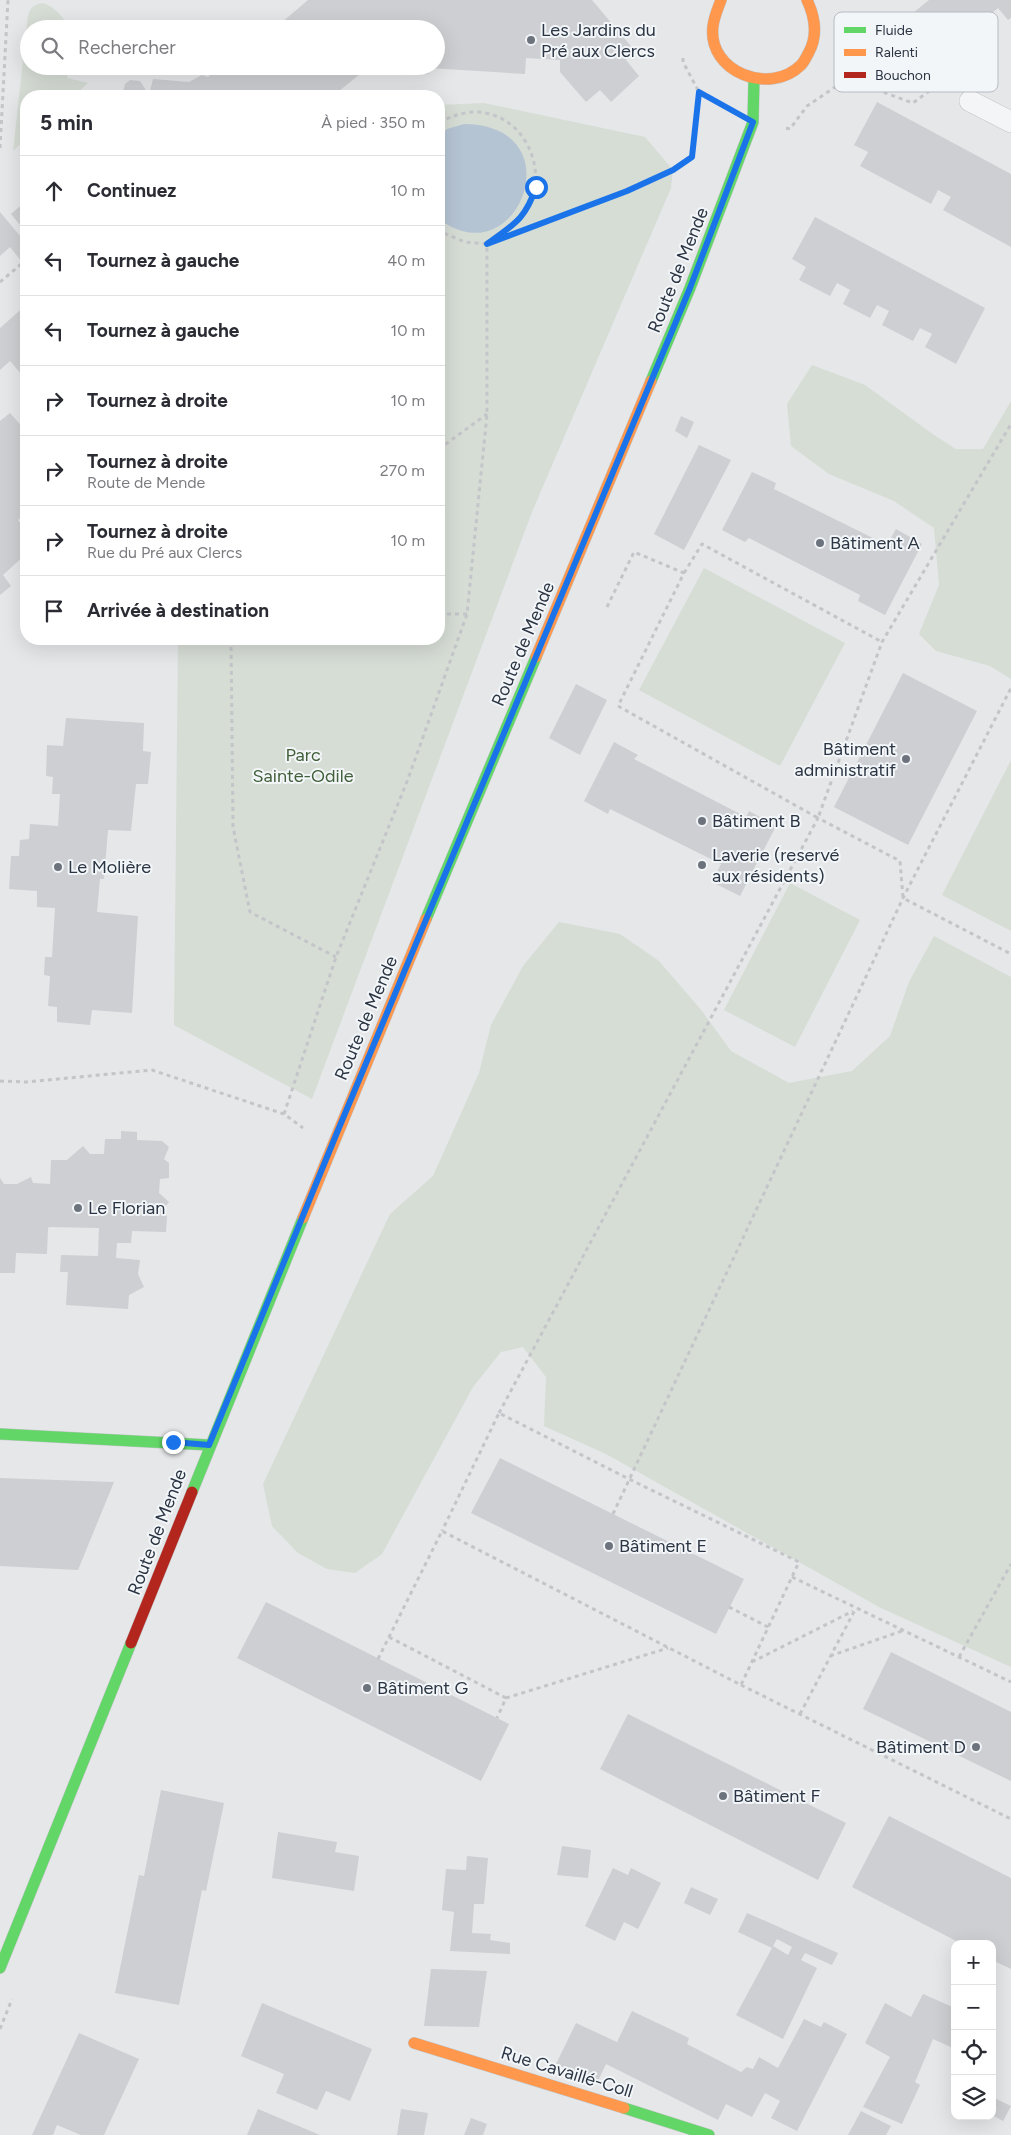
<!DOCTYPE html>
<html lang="fr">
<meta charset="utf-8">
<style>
body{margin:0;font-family:Figtree,sans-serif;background:#f7f7f7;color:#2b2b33}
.controls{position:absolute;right:15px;bottom:15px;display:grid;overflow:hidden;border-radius:10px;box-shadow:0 5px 20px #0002}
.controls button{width:45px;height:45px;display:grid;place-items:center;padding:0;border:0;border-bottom:1px solid #e1e1e2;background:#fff;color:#2b2b33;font:25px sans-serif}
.stop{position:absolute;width:15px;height:15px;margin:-11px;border:4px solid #1a73e8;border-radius:50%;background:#fff}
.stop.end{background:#1a73e8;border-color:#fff;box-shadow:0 1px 5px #0008}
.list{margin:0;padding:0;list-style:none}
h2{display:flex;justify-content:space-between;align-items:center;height:65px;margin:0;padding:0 20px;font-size:21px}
h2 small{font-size:16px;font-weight:400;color:#7c7c81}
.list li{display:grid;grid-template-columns:32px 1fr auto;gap:15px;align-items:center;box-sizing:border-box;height:70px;padding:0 20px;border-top:1px solid #e1e1e2}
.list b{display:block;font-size:19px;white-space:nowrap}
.list p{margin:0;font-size:16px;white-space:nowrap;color:#7c7c81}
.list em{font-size:16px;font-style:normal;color:#7c7c81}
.icon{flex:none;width:28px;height:28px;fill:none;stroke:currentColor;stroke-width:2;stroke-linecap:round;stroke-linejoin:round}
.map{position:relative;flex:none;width:1011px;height:2135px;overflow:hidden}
.search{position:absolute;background:#fff;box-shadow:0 5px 20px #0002;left:20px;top:20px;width:425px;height:55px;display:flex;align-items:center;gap:12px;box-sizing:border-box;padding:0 18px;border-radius:28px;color:#7c7c81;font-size:19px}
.panel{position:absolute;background:#fff;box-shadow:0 5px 20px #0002;left:20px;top:90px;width:425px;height:555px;border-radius:20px}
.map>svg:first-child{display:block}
</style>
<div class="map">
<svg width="1011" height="2135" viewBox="0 0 1011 2135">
<rect width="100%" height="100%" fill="#e5e7e9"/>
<path fill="#d6ddd5" d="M43,3C56,7 63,18 71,29H29V66H69L67,78L88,83L74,96H26V139L13,151L28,16C30,7 34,5 43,3Z
M484,103L645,137L673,170L671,188L532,512L312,1099L174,1025L178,639H439V105Z
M812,365L865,385L934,435L956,449H983L1011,401V679L990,666L936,651L919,634L939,585L934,528L894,501L829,474L791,446L787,404Z
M704,568L845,643L780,766L639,690Z
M1011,760V931L942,895Z
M790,883L860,920L795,1047L724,1010Z
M559,922L620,934L659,961L702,1011L731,1051L789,1083L852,1071L890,1036L909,982L934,936L1011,977V1667L881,1608L606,1454L544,1426L546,1377L523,1347L501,1352L473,1387L382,1554L355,1573L327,1569L298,1553L272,1526L263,1484L390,1214L433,1176L479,1073L491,1025L523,966Z"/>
<path fill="#b5c4d3" d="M464,124C577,125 517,279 439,219V136L447,129Z"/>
<path fill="#cdcfd2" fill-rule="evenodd" d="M308,0H592L635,51L626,60L639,76L611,102L600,90L586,102L560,72V60L526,58L525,74L429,68V74L365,70L333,96H122L125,84L130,80L140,81L149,95L153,79L189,82L202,75L208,77L211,74L209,71L210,66H436V29H274Z
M929,0H1011V18L1008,20L998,8L987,17L997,29L938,76L898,25Z
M877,102L1011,174V247L943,210L951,197L938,190L931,204L860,166L868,152L854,145Z
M26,201V232L11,214Z
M0,212L21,237L26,233V267L10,247L0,256Z
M815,217L985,308L956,364L925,347L932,334L920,328L913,341L882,325L889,311L877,305L870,318L843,304L850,290L837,283L830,296L799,280L806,267L792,259Z
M26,305V371L22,375L10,361L0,370V328Z
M10,413L26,431V513L18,520L26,531V554L3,575L11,586L0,595V421Z
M681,416L694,422L687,438L675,431Z
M699,445L731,460L684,550L654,534Z
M752,472L776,483L774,489L887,545L896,529L922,544L885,615L858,601L860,595L749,538L745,542L722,530Z
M903,673L977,711L908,845L834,807Z
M576,684L607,700L580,755L549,738Z
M66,718L144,723L143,751L151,752L148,784H136L131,831L108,830L104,879H100L97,912L138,916L132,1013L92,1010L90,1025L57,1022V1007L48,1006L50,976L44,975L45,957H52L55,908L37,907V891L9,889L11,856H19L20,840L29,839L30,824L58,826L60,794H52L53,777L46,776L47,745L63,746Z
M614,742L638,755L634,759L746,817L749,811L776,826L740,896L712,882L721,864L610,809L608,814L584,801Z
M121,1131L137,1132V1140L162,1141L169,1147L164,1159L169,1163V1178L160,1179L159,1193L169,1202L161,1212L167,1216L166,1232L132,1231L131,1243H117L116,1258L140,1260L138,1274L144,1287L129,1295L128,1309L66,1305L68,1272H60L61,1255L98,1256L99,1228L50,1227L48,1228L47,1254L16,1253L15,1273H0V1178L4,1184H17L31,1177L33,1183L50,1184L51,1160H67L83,1146L90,1154H104L105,1139H121Z
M500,1458L744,1579L716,1634L471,1513Z
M0,1478L114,1482L78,1570L0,1566Z
M266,1602L509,1724L481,1781L237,1658Z
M891,1652L1011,1712V1781L863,1709Z
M628,1714L846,1823L818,1880L600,1769Z
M161,1790L224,1803L206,1891L202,1890L179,2005L115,1993L139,1875L144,1876Z
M889,1816L1011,1878V1969L992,1960V1944H962L852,1887Z
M278,1832L337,1842L335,1852L359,1856L354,1891L272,1878Z
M562,1846L591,1850L588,1878L557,1875Z
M467,1856L488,1858L484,1904H474L472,1933L491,1934L490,1940L510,1943V1954L450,1951L454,1912L442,1910L446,1869L466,1870Z
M613,1868L628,1875L631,1868L661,1883L638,1929L624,1922L615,1941L585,1926Z
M691,1887L718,1899L710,1915L684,1903Z
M747,1913L838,1953L832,1965L805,1953L801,1960L817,1968L783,2039L736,2015L772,1948L738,1932ZM777,1939L792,1947L788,1955L773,1946Z
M431,1969L487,1971L479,2027L424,2026Z
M923,1994L955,2008V2049L933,2039L915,2082L920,2085L902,2124L863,2107L890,2057L865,2043L885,2003L911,2017Z
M262,2003L372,2049L350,2101L326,2091L317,2110L276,2093L284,2074L241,2056Z
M632,2011L689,2038L687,2044L741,2072L747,2067L753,2069L759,2057L778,2068L804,2019L821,2027L824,2022L847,2034L797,2131L771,2118L780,2101L765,2093L752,2117L726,2104L718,2120L606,2064L597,2083L556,2064L576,2023L617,2042Z
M79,2033L139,2059L104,2135H81L57,2125L53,2135H32Z
M992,2097L1011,2106L1003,2121L992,2115Z
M258,2109L320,2135H247Z
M401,2109L428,2113L424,2135H397Z
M861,2111L891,2126L886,2135H848Z
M471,2118L487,2124L483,2135H464Z"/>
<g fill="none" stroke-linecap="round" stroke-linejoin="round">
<g stroke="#c3c5c7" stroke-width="22">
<path id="lane" d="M970,101L1011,122"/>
</g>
<g stroke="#c3c5c7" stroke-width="12">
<path id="fast" d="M651,381L690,288L753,122L754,79
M426,919L536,657
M0,1434L209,1445
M192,1492L303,1218
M0,1968L131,1643
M624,2108L709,2135"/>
</g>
<g stroke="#c3c5c7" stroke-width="12">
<path id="slow" d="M721,0C718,8 714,17 713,26C707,72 770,96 801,65C804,62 807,56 809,52C818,35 815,17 807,0
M536,657L651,381
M303,1218L426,919
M414,2043L624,2108"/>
</g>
<g stroke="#c3c5c7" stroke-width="12">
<path id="jam" d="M131,1643L192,1492"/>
</g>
<path stroke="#c4c5c9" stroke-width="3" stroke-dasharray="4 4" stroke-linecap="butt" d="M683,58V62L699,92
M439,122C451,117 462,112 475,112C522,112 548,166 530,205C521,222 502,233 487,244L465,242L439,231
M786,128L790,129L807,106L847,79L913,103L961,67L965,72
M0,148L8,0
M0,282L26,260
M439,449L487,414
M684,573L702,544L882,642
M607,607L634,552L684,573L618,706L818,818L882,642L1011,424
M439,614H467
M231,639L233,827L250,912L336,957
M0,1081L26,1082L152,1070L284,1114L303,1128
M284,1114L336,957L408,779L467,614L487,414V244L627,191L673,170L692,157L699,92L720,103
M499,1413L818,818L900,861L903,898L1011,954
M613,1514L903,898L1011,688
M792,1577L1011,1682
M729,1607L768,1627
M389,1637L506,1698L497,1718
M830,1656L902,1631
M959,1657L1011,1564
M378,1659L442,1531L741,1685L799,1562L629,1479L499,1413L442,1531
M752,1662L853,1611
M741,1685L1011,1819
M506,1698L668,1648
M800,1714L856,1608
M0,2029L12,1999"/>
<use href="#lane" stroke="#f4f5f6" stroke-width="21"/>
<use href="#fast" stroke="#63d668" stroke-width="11"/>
<use href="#slow" stroke="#ff974d" stroke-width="11"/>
<use href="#jam" stroke="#b3261e" stroke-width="11"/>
</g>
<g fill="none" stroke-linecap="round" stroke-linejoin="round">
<path stroke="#1a73e8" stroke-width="6" d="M173,1442L209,1445L336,1135L690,288L753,122L699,92L692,157L673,170L627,191L487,244C514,224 525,220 536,187"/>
</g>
<g fill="#6c737d" stroke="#f3f6f8" stroke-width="2">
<circle cx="531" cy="40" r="5"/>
<circle cx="820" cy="543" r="5"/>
<circle cx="906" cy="759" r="5"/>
<circle cx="702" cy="821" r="5"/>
<circle cx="702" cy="865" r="5"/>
<circle cx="58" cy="867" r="5"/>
<circle cx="78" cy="1208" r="5"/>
<circle cx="609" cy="1546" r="5"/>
<circle cx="367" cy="1688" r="5"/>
<circle cx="976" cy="1747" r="5"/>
<circle cx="723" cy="1796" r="5"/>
</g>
<g text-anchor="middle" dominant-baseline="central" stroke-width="4" stroke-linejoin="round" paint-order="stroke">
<g font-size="18" fill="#2b3543" stroke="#f3f6f8" text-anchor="start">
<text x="541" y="30">Les Jardins du<tspan x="541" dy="21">Pré aux Clercs</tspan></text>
<text x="830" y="543">Bâtiment A</text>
<text x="896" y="749" text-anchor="end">Bâtiment<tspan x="896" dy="21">administratif</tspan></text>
<text x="712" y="821">Bâtiment B</text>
<text x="712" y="855">Laverie (reservé<tspan x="712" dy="21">aux résidents)</tspan></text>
<text x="68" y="867">Le Molière</text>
<text x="88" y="1208">Le Florian</text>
<text x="619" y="1546">Bâtiment E</text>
<text x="377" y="1688">Bâtiment G</text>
<text x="966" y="1747" text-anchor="end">Bâtiment D</text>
<text x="733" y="1796">Bâtiment F</text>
</g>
<g font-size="18" fill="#2b3543" stroke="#f3f6f8">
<text transform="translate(678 270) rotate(-68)">Route de Mende</text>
<text transform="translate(523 644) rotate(-67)">Route de Mende</text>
<text transform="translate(366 1018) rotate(-67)">Route de Mende</text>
<text transform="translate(157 1532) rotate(-69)">Route de Mende</text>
<text transform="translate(567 2072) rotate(17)">Rue Cavaillé-Coll</text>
</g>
<g font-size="18" fill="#415f39" stroke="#f3f6f8">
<text x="303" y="755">Parc<tspan x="303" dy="21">Sainte-Odile</tspan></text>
</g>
</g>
<rect x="834" y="12" width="164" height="80" rx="8" fill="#f3f6f8" stroke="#b7bcc2" stroke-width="1"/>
<rect x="844" y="27" width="22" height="6" fill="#63d668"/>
<rect x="844" y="49" width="22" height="7" fill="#ff974d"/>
<rect x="844" y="72" width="22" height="6" fill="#b3261e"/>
<g font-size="14" fill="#2b3543">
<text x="875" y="35">Fluide</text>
<text x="875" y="57">Ralenti</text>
<text x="875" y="80">Bouchon</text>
</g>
</svg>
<div class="controls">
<button>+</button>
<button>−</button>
<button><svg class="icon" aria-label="locate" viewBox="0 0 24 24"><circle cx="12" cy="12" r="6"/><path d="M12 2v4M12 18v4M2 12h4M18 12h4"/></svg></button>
<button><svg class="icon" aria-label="layers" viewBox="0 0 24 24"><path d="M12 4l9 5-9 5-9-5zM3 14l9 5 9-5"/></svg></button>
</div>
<div class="stop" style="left:536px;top:187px"></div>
<div class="stop end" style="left:173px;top:1442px"></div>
<div class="search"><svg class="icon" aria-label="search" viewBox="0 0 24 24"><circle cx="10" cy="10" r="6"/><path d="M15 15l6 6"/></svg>Rechercher</div>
<section class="panel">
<h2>5 min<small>À pied · 350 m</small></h2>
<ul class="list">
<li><svg class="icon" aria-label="ahead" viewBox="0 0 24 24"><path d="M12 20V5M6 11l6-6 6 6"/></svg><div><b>Continuez</b></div><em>10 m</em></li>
<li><svg class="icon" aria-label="left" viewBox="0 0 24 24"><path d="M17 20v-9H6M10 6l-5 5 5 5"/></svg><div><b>Tournez à gauche</b></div><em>40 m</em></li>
<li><svg class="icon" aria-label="left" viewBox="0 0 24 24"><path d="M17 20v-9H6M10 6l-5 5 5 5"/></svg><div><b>Tournez à gauche</b></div><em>10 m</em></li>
<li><svg class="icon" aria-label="right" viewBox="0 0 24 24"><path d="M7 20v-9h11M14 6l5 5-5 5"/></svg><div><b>Tournez à droite</b></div><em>10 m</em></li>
<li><svg class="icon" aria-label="right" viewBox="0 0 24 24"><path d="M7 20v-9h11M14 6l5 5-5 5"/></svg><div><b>Tournez à droite</b><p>Route de Mende</p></div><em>270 m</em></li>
<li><svg class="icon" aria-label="right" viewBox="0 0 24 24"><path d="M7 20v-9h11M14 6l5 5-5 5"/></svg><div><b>Tournez à droite</b><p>Rue du Pré aux Clercs</p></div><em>10 m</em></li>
<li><svg class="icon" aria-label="arrive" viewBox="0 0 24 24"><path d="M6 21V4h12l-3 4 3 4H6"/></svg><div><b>Arrivée à destination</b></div></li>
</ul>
</section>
</div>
